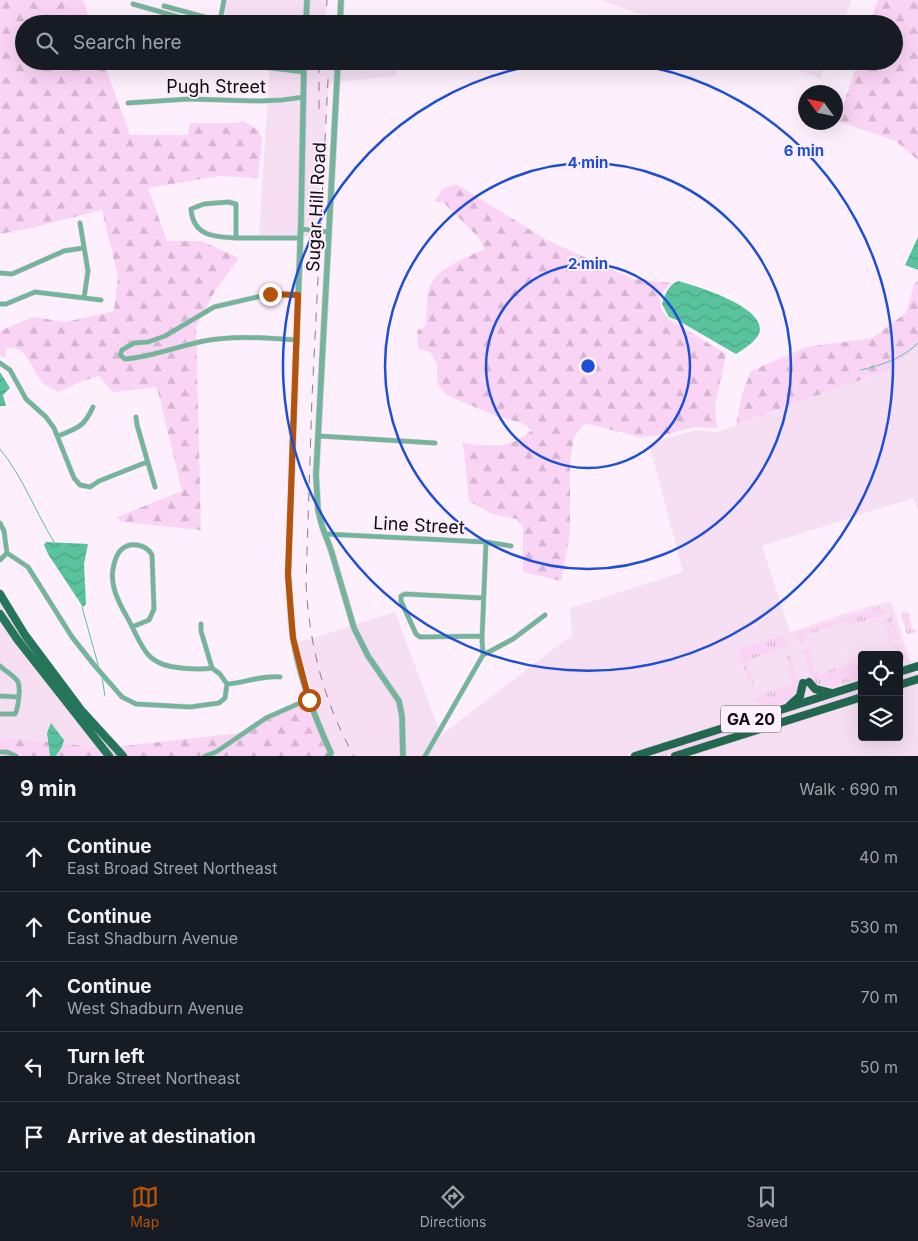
<!DOCTYPE html>
<meta charset="utf-8">
<style>
body{margin:0;font-family:Inter,sans-serif;background:#20242c;color:#f1f3f6}
.controls{position:absolute;right:15px;bottom:15px;display:grid;overflow:hidden;border-radius:5px;box-shadow:0 5px 20px #0002}
.controls button{width:45px;height:45px;display:grid;place-items:center;padding:0;border:0;border-bottom:1px solid #363941;background:#171b24;color:#f1f3f6;font:25px sans-serif}
.compass{position:absolute;left:798px;top:85px;width:45px;height:45px;border-radius:50%;background:#171b24;box-shadow:0 5px 20px #0002;rotate:303deg}
.stop{position:absolute;width:15px;height:15px;margin:-11px;border:4px solid #b45309;border-radius:50%;background:#fff}
.stop.end{background:#b45309;border-color:#fff;box-shadow:0 1px 5px #0008}
.list{margin:0;padding:0;list-style:none}
h2{display:flex;justify-content:space-between;align-items:center;height:65px;margin:0;padding:0 20px;font-size:21px}
h2 small{font-size:16px;font-weight:400;color:#9ea1a6}
.list li{display:grid;grid-template-columns:32px 1fr auto;gap:15px;align-items:center;box-sizing:border-box;height:70px;padding:0 20px;border-top:1px solid #363941}
.list b{display:block;font-size:19px;white-space:nowrap}
.list p{margin:0;font-size:16px;white-space:nowrap;color:#9ea1a6}
.list em{font-size:16px;font-style:normal;color:#9ea1a6}
.icon{flex:none;width:28px;height:28px;fill:none;stroke:currentColor;stroke-width:2;stroke-linecap:round;stroke-linejoin:round}
.map{position:relative;flex:none;width:918px;height:756px;overflow:hidden}
.search{position:absolute;background:#171b24;box-shadow:0 5px 20px #0002;left:15px;right:15px;top:15px;height:55px;display:flex;align-items:center;gap:12px;box-sizing:border-box;padding:0 18px;border-radius:28px;color:#9ea1a6;font-size:19px}
.sheet{height:415px;background:#171b24}
nav{display:flex;justify-content:space-around;align-items:center;box-sizing:border-box;height:70px;border-top:1px solid #363941;background:#171b24;font-size:14px;color:#9ea1a6}
nav a{display:grid;justify-items:center;gap:2px}
nav .on{color:#b45309}
.map>svg:first-child{display:block}
</style>
<div class="map">
<svg width="918" height="756" viewBox="0 0 918 756">
<defs>
<pattern id="grass-tufts" width="24" height="20" patternUnits="userSpaceOnUse" patternTransform="scale(1.25)"><rect width="24" height="20" fill="#fad4f5"/><path d="M3 7l-1-3M5 7V3M7 7l1-3M15 17l-1-3M17 17v-4M19 17l1-3" fill="none" stroke="#d5b5d1"/></pattern>
<pattern id="forest-firs" width="22" height="20" patternUnits="userSpaceOnUse" patternTransform="scale(1.25)"><rect width="22" height="20" fill="#fad4f5"/><path d="M5 1l3.5 6h-7zM16 11l3.5 6h-7z" fill="#d5b5d1"/></pattern>
<pattern id="water-waves" width="16" height="10" patternUnits="userSpaceOnUse" patternTransform="scale(1.25)"><rect width="16" height="10" fill="#58c39c"/><path d="M0 5q4-4 8 0t8 0" fill="none" stroke="#4ca686"/></pattern>
</defs>
<rect width="100%" height="100%" fill="#fdeffb"/>
<path fill="#f6dff3" fill-rule="evenodd" d="M226,0H327L325,17L332,24H238L225,18Z
M601,0H852L842,24H668Z
M270,61H397L396,76L329,83L315,236H259Z
M773,61H827L820,78Z
M918,347V511L913,498L762,546L790,632L852,611L891,601L914,673L918,672V756H327L315,700L297,643L395,612L441,735L572,635L570,608L683,572L649,443L697,430L718,432L888,370ZM862,655H899V737H862Z
M0,587L46,664L84,708L106,748L0,737Z"/>
<path fill="url(#grass-tufts)" d="M879,607L885,611L881,616L854,624L853,623L846,625L845,622L805,635L806,642H799L796,635L799,632Z
M903,611L911,614L909,617L913,630H917L915,633L907,634L901,615Z
M891,616L899,639L889,642L887,641L890,638L885,624L880,623Z
M782,635L786,637L788,644L787,647L783,646L747,661L754,686L753,687C747,678 739,660 740,649Z
M900,644L905,657L901,664L899,665V655H878L893,650V646Z
M807,648L812,650L808,653L815,671H818L819,674L862,660V677C851,680 822,694 814,681C809,673 807,661 803,651Z
M788,655L791,657L799,684L798,694C788,703 766,714 755,700L757,696L793,684L786,658Z
M862,687V693L827,704H821L825,701Z
M803,706H807L763,724L698,746L664,756H647Z"/>
<path fill="url(#forest-firs)" d="M0,0H83L91,24H24V61H103L130,135H188L190,123H237L243,121L258,130L262,138L258,178L220,176L148,188L167,241H201L239,258L215,291L196,327L201,530L122,522L117,517L182,491L157,387L113,392L99,376L80,382L58,392C54,389 48,387 44,384C31,372 29,345 7,348L4,357L0,356V331L33,317L66,322L114,311L118,277L102,210L27,229L0,234Z
M878,0H918V160L896,141L838,121L858,61H894V24H870Z
M456,184L547,240L633,279L671,283L659,297L662,312L670,320L726,354L715,405L717,428L693,427L665,435L639,437L585,423L574,437L570,461V533L561,581L523,572V528L517,519L492,514L469,501L463,443C490,447 511,449 532,430L522,423L499,417L446,395L437,383V364L430,352L418,349L417,331L426,325C427,312 426,298 430,286C436,269 469,256 485,249L479,238L444,203L434,201L443,189Z
M918,281V347L888,370L736,425L742,394L751,371L807,347L872,338L906,313L914,284Z
M315,700L320,727L330,753L327,756H0V737L106,748L240,733L277,711Z"/>
<path fill="url(#water-waves)" d="M918,237V270L905,265Z
M678,281C696,286 760,305 760,329C760,339 744,349 736,354L679,321L669,317L662,304C665,295 668,285 678,281Z
M0,372L10,388L3,395L6,406H0Z
M46,542L88,544L84,564L86,604L83,607L48,554L44,545Z
M51,723L64,740L62,747L56,756H50L47,733Z"/>
<g fill="none" stroke-linecap="round" stroke-linejoin="round">
<path stroke="#58c39c" stroke-width="1" d="M861,370C882,365 902,359 918,343
M0,449C23,477 35,511 54,542
M82,607L99,668
M102,677L105,696"/>
<g stroke="#d8cbd6" stroke-width="5.5">
<path id="minor" d="M133,4L203,24
M164,6L230,24
M220,21L224,0
M214,61L304,72
M128,103L189,99L259,101L282,100L304,97
M228,202L236,204V238C214,237 193,236 191,209L204,204Z
M80,223L88,271L84,298
M301,229L329,232
M236,238H300
M0,273L12,274L64,251L83,248
M0,304H6L35,292L101,300
M297,340C267,338 234,335 204,341C178,346 152,357 125,359L120,355L122,350L134,343L148,342L165,336L214,307L270,294L298,295
M0,363L10,370L26,399L46,417L54,428L74,478L80,485L90,487L99,481L147,462
M136,417L137,425L155,487
M58,436C78,428 84,427 93,407
M319,436L435,443
M0,523L4,531L7,553
M325,534L486,542L511,546
M7,553L28,567L72,637L95,666L122,697L136,704L190,707L219,703L225,698L227,684
M0,560L7,553
M201,624V631L212,668
M132,627L149,620L154,609L152,555C147,545 131,541 122,549C117,553 114,563 113,569C110,586 119,603 127,617C143,645 143,665 181,668C191,669 201,670 212,668
M482,636L420,637L416,634L401,601V596L405,594L483,598
M483,655L513,639L545,615
M0,666C5,671 15,676 18,682C21,689 18,709 15,714H0
M212,668L220,674L227,684C245,683 261,675 280,677
M0,696L18,697
M0,752H7L16,756
M205,756L216,752L266,718L309,699
M425,756L483,655L482,639L486,542"/>
</g>
<g stroke="#d8cbd6" stroke-width="7">
<path id="tertiary" d="M306,24L307,0
M340,24L341,0
M304,61L301,221L288,575C290,596 290,616 293,637C299,677 314,716 331,753L328,756
M338,61L316,475L318,510L322,526L331,550L354,628L368,656L399,701L402,716L403,756"/>
</g>
<g stroke="#d8cbd6" stroke-width="9">
<path id="primary" d="M0,594L25,635L81,710L123,756
M0,614L17,639L109,756"/>
</g>
<g stroke="#d8cbd6" stroke-width="9">
<path id="trunk" d="M899,672L918,666
M809,682L815,689L831,693
M899,685L918,679
M789,706L800,696L803,683
M635,756L862,684
M675,756L862,697"/>
</g>
<use href="#minor" stroke="#73b59a" stroke-width="4.5"/>
<use href="#tertiary" stroke="#73b59a" stroke-width="5.5"/>
<use href="#primary" stroke="#247559" stroke-width="8"/>
<use href="#trunk" stroke="#22684f" stroke-width="8"/>
<path stroke="#877e86" stroke-width="1" stroke-dasharray="9 9" stroke-linecap="butt" d="M326,24L327,0
M329,61L312,397L306,583C309,644 324,703 354,756
M319,64V115"/>
</g>
<g fill="none" stroke-linecap="round" stroke-linejoin="round">
<path stroke="#b45309" stroke-width="6" d="M270,294L298,295L288,575L293,638L309,700"/>
</g>
<g fill="none" stroke="#1d4ed8" stroke-width="2.5">
<circle cx="588" cy="366" r="102"/>
<circle cx="588" cy="366" r="203"/>
<path d="M601 61A305 305 0 1 1 575 61"/>
</g>
<g text-anchor="middle" dominant-baseline="central" stroke-width="4" stroke-linejoin="round" paint-order="stroke">
<rect fill="#fdeffb" stroke="#595259" stroke-width="1" x="721" y="705.5" width="60" height="27" rx="4"/>
<g font-size="16" font-weight="bold" fill="#130e13">
<text x="751" y="719">GA 20</text>
</g>
<g font-size="18" fill="#130e13" stroke="#fdeffb">
<text x="216" y="86">Pugh Street</text>
<text transform="translate(316 207) rotate(-87)">Sugar Hill Road</text>
<text transform="translate(419 525) rotate(3)">Line Street</text>
</g>
</g>
<circle cx="588" cy="366" r="8" fill="#1d4ed8" stroke="#fdeffb" stroke-width="2.5"/>
<g font-size="15" text-anchor="middle" font-weight="bold" fill="#1d4ed8" stroke="#fdeffb" stroke-width="4" stroke-linejoin="round" paint-order="stroke">
<text x="804" y="156">6 min</text>
<text x="588" y="168">4 min</text>
<text x="588" y="269">2 min</text>
</g>
</svg>
<div class="controls">
<button><svg class="icon" aria-label="locate" viewBox="0 0 24 24"><circle cx="12" cy="12" r="6"/><path d="M12 2v4M12 18v4M2 12h4M18 12h4"/></svg></button>
<button><svg class="icon" aria-label="layers" viewBox="0 0 24 24"><path d="M12 4l9 5-9 5-9-5zM3 14l9 5 9-5"/></svg></button>
</div>
<svg class="compass" viewBox="-18 -18 36 36"><path d="M0-13l5 13h-10z" fill="#e53935"/><path d="M0 13l5-13h-10z" fill="#9ea1a6"/></svg>
<div class="stop" style="left:309px;top:700px"></div>
<div class="stop end" style="left:270px;top:294px"></div>
<div class="search"><svg class="icon" aria-label="search" viewBox="0 0 24 24"><circle cx="10" cy="10" r="6"/><path d="M15 15l6 6"/></svg>Search here</div>
</div>
<section class="sheet">
<h2>9 min<small>Walk · 690 m</small></h2>
<ul class="list">
<li><svg class="icon" aria-label="ahead" viewBox="0 0 24 24"><path d="M12 20V5M6 11l6-6 6 6"/></svg><div><b>Continue</b><p>East Broad Street Northeast</p></div><em>40 m</em></li>
<li><svg class="icon" aria-label="ahead" viewBox="0 0 24 24"><path d="M12 20V5M6 11l6-6 6 6"/></svg><div><b>Continue</b><p>East Shadburn Avenue</p></div><em>530 m</em></li>
<li><svg class="icon" aria-label="ahead" viewBox="0 0 24 24"><path d="M12 20V5M6 11l6-6 6 6"/></svg><div><b>Continue</b><p>West Shadburn Avenue</p></div><em>70 m</em></li>
<li><svg class="icon" aria-label="left" viewBox="0 0 24 24"><path d="M17 20v-9H6M10 6l-5 5 5 5"/></svg><div><b>Turn left</b><p>Drake Street Northeast</p></div><em>50 m</em></li>
<li><svg class="icon" aria-label="arrive" viewBox="0 0 24 24"><path d="M6 21V4h12l-3 4 3 4H6"/></svg><div><b>Arrive at destination</b></div></li>
</ul>
</section>
<nav>
<a class="on"><svg class="icon" aria-label="map" viewBox="0 0 24 24"><path d="M3 6l6-2 6 2 6-2v14l-6 2-6-2-6 2zM9 4v14M15 6v14"/></svg>Map</a>
<a><svg class="icon" aria-label="directions" viewBox="0 0 24 24"><path d="M12 3l9 9-9 9-9-9zM9 14v-3h6M13 9l2 2-2 2"/></svg>Directions</a>
<a><svg class="icon" aria-label="saved" viewBox="0 0 24 24"><path d="M7 4h10v16l-5-4-5 4z"/></svg>Saved</a>
</nav>
